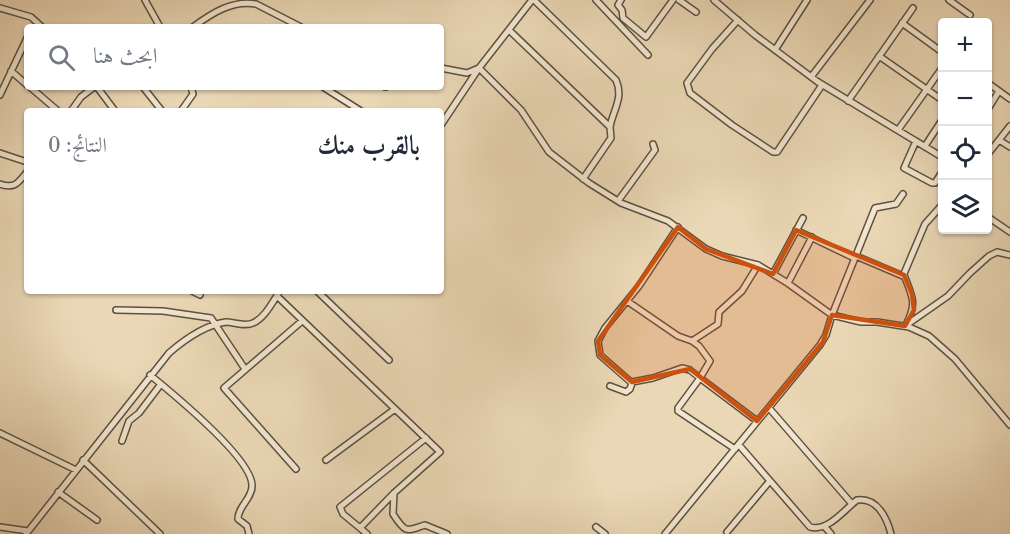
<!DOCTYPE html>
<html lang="ar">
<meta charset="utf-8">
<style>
body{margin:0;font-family:"Libre Caslon Text",Amiri,serif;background:#f6f6f7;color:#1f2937;direction:rtl}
.controls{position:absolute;right:18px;top:18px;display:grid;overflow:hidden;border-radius:6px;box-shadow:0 2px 4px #0004}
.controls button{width:54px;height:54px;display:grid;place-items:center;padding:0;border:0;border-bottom:2px solid #e0e1e3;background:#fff;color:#1f2937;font:30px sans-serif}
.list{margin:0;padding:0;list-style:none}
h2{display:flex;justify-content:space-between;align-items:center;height:78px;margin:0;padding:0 24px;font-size:26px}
h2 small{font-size:20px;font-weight:400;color:#747a83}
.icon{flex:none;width:33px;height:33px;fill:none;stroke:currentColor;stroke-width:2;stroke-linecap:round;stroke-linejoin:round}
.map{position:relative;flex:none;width:1010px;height:534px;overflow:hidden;direction:ltr}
.search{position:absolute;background:#fff;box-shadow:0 2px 4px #0004;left:24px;top:24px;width:420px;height:66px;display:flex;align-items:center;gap:15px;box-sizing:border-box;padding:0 21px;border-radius:6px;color:#747a83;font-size:22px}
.panel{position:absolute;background:#fff;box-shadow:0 2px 4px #0004;left:24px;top:108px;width:420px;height:186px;border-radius:6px;direction:rtl}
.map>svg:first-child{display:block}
</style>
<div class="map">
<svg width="1010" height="534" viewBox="0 0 1010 534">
<rect width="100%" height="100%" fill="#ead7b5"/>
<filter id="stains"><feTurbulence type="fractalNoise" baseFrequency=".00333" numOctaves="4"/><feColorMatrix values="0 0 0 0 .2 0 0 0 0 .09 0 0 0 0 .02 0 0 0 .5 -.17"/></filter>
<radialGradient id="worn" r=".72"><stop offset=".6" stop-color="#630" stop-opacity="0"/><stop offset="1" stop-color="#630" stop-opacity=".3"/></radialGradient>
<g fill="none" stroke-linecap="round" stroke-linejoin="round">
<g stroke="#5c5140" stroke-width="8">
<path id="street" d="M145,0L160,27
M534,0L616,80C624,98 613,110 610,127
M596,0L648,55
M621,0L618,5L622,10L623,18L646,37L673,0
M679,0L696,12
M714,0L755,35L818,82L942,157
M949,0L970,15
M0,8L31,17L42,27
M738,20L712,49L687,83L690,93L732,125L773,152H777L822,85
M902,23L942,52
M193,27C212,13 232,0 256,4L301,27
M509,30L610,127L611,138L583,179
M775,50L807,0
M879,56L942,100
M441,68L467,73L479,68L532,0
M11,71L27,85
M811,77L870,0
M988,83L1010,99
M30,87L58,111
M97,87L115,111
M143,87L162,111
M323,87L361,111
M385,87H386
M0,95L27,38
M848,101L913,8
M988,109L999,91
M71,111L81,97L94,87
M181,111L193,94L191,87
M441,125L479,68L521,110L549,152L589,183L621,203L668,221L706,249L722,256L758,265L786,282L832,315L875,208L896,204L903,194
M898,130L942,68
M999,140L1010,147
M916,141L904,168L932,183H935L942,172
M925,146L942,120
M0,153L27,162
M988,154L1010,126
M0,184C15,189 18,183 27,172
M618,201L655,150L653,144
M988,217L1010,232
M796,230L852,257L856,256L903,276L925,224L942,205
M773,274L803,218
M904,275C913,298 917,303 906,325
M788,283L812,237
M192,291L200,295
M317,291L389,360
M277,296L440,452L394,493L360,528L367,534
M627,301L678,336L692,341
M116,310L163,311L211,318L245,369
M905,326L948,296L970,273L989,256L997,252L1010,255
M150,375C172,393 253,459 252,486C252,499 238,506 238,519L247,526L249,534
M632,382L653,378L682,368L690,370L700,378L678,408V411L735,449
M610,386L626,392L630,389L632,383L600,355L598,341L605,328L639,286L678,227
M769,408L852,504
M757,421L700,378L710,361L699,346L692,341L718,324L719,312L742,291L758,265
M0,433L76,470
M122,441L129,421L139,413L161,384
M739,445L810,527C828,532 844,510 857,500C877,497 887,518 891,534
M83,460L160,534
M326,460L395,409
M296,469L224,388L302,321
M58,492L97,520
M394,493L393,514C406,534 406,531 425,525L447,534
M824,526L831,534
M0,527L28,531
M596,527L605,534
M360,528L343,514L340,507L426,438
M727,532L769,482
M26,534L169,353C184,340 205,325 226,322C234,322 245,327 253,323C265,318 273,301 280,291
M665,534L820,345L826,335L832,315L861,322H877L909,327L929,336L955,359L1010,425"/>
</g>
<use href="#street" stroke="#f1e5cf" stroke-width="5"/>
</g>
<path fill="#cc510e" fill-opacity="0.2" stroke="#cc510e" stroke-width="4.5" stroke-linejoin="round" d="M678,227L706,249L773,274L796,230L904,275L912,294L914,310L905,326L832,315L823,342L757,421L690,369L632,382L600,355L598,341Z"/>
<rect width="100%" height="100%" filter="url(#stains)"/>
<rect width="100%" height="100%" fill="url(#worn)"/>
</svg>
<div class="controls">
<button>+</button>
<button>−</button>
<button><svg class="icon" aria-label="locate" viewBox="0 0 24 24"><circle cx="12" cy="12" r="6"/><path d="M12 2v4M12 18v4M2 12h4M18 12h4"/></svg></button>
<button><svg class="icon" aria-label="layers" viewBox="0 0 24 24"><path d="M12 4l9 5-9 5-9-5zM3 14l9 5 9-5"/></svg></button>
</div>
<div class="search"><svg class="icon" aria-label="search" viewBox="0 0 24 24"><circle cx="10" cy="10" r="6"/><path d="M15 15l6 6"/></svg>ابحث هنا</div>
<section class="panel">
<h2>بالقرب منك<small>النتائج: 0</small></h2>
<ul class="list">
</ul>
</section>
</div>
